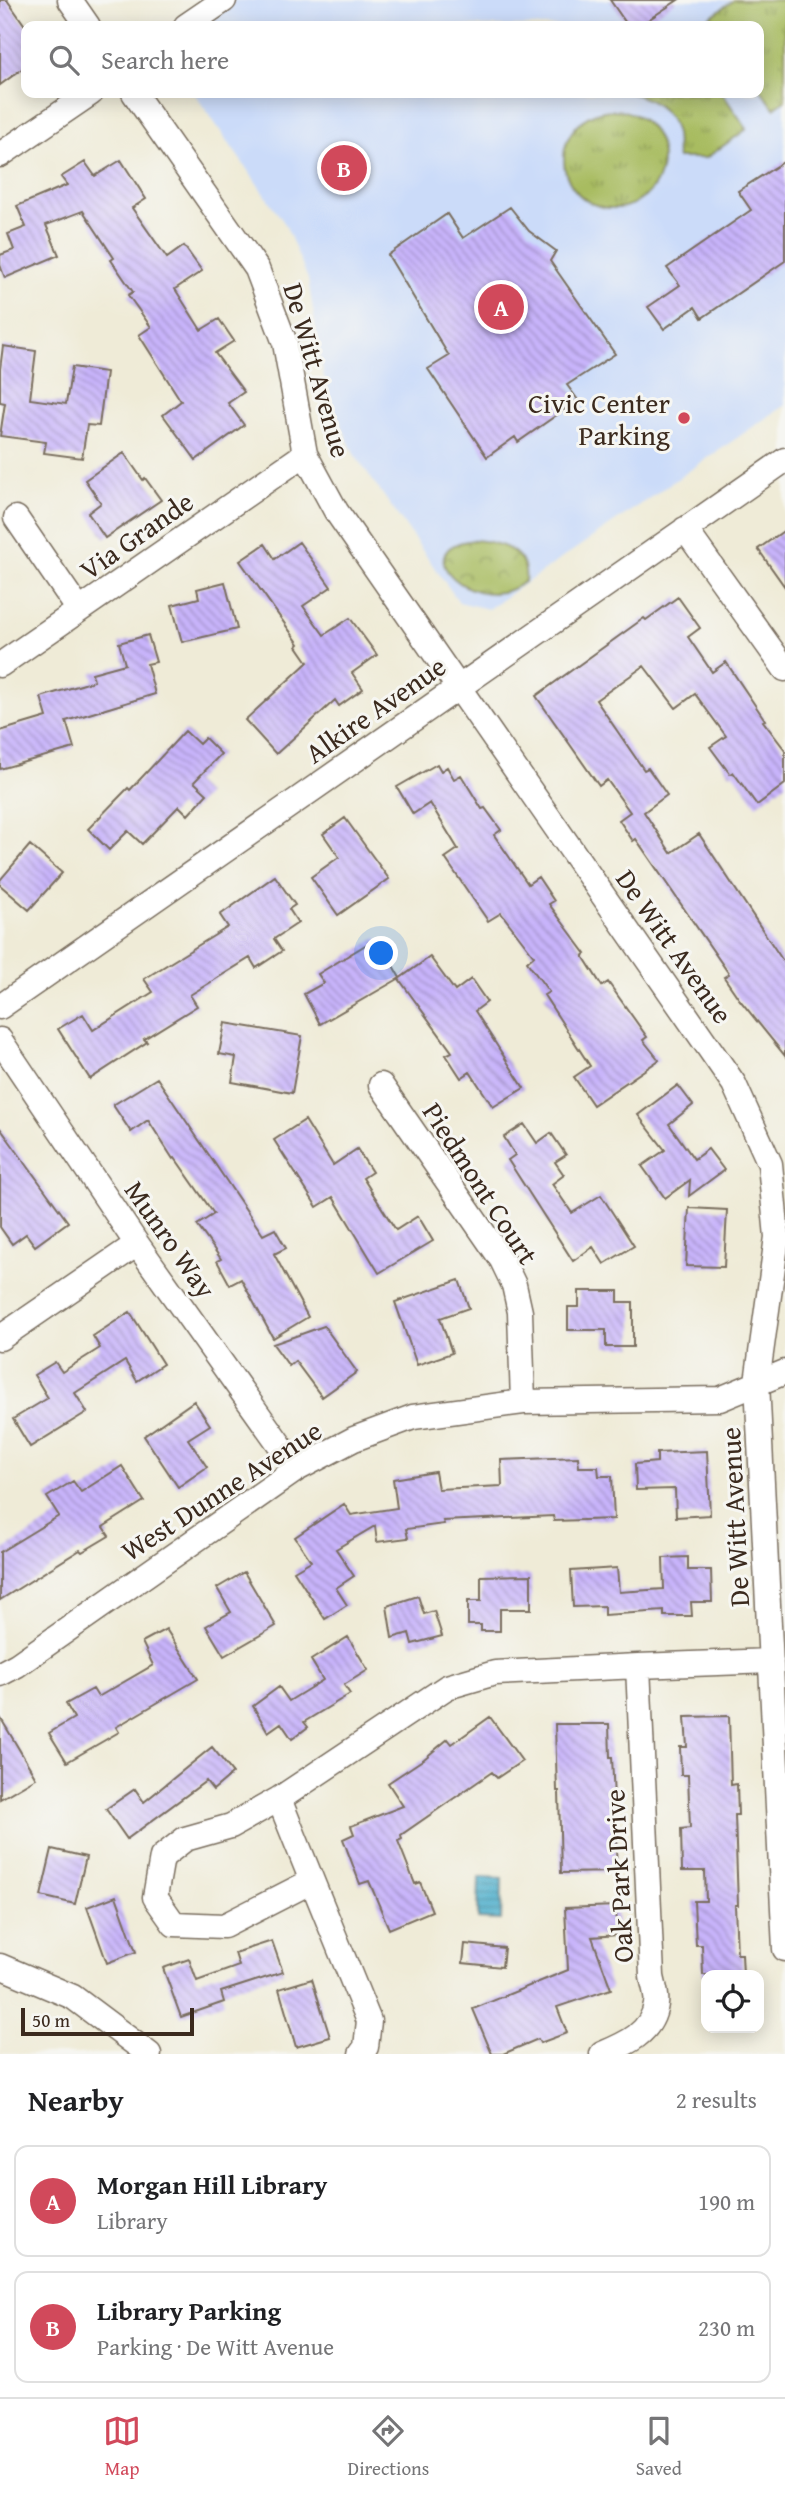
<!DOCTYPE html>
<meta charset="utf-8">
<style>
body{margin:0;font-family:"Gentium Book Plus",serif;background:#f2f2f2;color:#202124}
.controls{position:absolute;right:21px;bottom:21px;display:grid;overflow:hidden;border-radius:14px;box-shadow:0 4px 18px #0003}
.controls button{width:63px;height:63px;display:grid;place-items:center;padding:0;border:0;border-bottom:2px solid #e0e0e0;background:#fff;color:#202124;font:35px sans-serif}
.scale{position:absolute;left:21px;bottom:18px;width:173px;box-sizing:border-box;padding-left:7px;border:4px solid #3b2a1e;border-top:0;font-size:19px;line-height:24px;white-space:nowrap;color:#3b2a1e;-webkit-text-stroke:5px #f6f6f2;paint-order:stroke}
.you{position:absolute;left:382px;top:954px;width:24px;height:24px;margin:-18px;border:5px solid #fff;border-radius:50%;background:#1a73e8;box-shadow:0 0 0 10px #1a73e833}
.badge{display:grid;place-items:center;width:46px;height:46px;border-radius:50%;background:#d1495b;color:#fff;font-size:23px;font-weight:700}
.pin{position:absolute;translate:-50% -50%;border:4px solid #fff;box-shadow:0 2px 7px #0006}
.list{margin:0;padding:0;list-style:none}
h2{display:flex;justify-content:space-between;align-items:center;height:91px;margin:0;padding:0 28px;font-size:30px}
h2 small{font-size:23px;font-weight:400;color:#757577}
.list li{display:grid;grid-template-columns:46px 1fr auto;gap:21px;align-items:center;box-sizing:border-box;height:112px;margin:0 14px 14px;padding:0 14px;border:2px solid #e0e0e0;border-radius:14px}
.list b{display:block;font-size:26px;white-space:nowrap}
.list p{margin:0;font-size:23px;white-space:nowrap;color:#757577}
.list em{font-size:23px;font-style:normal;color:#757577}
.icon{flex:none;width:38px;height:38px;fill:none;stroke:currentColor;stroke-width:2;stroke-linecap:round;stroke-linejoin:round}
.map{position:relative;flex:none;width:785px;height:2054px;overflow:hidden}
.search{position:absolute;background:#fff;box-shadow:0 4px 18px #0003;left:21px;right:21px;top:21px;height:77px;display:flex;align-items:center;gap:18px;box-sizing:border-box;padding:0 24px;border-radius:14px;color:#757577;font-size:26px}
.sheet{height:343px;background:#fff}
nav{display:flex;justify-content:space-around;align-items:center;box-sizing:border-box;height:98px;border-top:2px solid #e0e0e0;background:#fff;font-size:19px;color:#757577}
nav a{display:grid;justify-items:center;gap:4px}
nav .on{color:#d1495b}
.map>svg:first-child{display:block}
</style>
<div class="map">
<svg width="785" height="2054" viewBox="0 0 785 2054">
<defs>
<pattern id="grass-tufts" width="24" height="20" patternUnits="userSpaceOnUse" patternTransform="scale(1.75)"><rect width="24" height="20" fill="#a8bc61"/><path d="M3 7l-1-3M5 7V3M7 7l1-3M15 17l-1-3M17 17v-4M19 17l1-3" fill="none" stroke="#8a994f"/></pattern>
<pattern id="park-crowns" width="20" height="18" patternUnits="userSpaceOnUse" patternTransform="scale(1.75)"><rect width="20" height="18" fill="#a8bc61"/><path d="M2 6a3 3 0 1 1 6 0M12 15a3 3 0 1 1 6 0" fill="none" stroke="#8a994f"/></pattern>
<pattern id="water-rules" width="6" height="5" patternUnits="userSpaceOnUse" patternTransform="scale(1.75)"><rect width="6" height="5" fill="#4fb0cd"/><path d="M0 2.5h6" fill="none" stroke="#438fa6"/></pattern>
<pattern id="building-back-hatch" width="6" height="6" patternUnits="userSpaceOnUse" patternTransform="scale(1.75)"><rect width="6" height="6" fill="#c8b4fb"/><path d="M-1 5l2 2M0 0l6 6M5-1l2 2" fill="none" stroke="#a493cb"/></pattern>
</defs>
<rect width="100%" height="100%" fill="#f6f6f2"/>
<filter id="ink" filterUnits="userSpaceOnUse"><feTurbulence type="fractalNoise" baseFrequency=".0143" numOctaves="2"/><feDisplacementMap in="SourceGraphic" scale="14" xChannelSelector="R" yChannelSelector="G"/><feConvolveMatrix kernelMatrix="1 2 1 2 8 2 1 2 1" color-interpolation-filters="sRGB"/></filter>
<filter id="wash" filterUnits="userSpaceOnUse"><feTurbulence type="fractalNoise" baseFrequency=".00686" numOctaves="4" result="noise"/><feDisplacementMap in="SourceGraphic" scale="28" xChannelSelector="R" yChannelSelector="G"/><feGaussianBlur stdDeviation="1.57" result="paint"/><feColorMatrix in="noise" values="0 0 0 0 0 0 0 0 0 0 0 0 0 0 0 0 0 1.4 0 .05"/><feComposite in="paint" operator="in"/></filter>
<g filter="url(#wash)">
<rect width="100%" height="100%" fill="#efebd7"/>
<path fill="#cbdbf9" d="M225,0H785V405L488,609L459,602L354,454L326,389L308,279L285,224L194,93H759V26H188Z"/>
<path fill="url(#grass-tufts)" stroke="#727340" stroke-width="2" d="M734,0H785V100L774,108L759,87V26H717L710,17Z
M630,93H722L747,129L706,158H677C676,150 678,138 675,130C668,109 650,98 630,93Z
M564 159a49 49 0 1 1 98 0a49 49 0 1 1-98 0Z"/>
<path fill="url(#park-crowns)" stroke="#727340" stroke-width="2" d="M474,540C499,542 529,550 525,581C477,621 401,548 474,540Z"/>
<path fill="url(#water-rules)" stroke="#456d76" stroke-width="2" d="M479,1877L502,1878L501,1920L478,1919Z"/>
<g id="blocks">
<path fill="url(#building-back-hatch)" d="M0,0H7L26,27V66L0,85Z
M610,0H678L639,26H628Z
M121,160L146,199L132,208L167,258L184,246L202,271L175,289L201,330L219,319L234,341L215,353L244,392L228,403L244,425L196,460L163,415L181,401L139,335L151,327L128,295L133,292L111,260L114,258L83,211L46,225L59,255L5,278L0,265V255L14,250L8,234L26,227L17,206L67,185L61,177L85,162L95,176Z
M785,161V261L702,318L695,307L664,329L648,307L680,285L667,268L751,210L738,191Z
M510,207L529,231L556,251L550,261L615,354L567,385L578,400L518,442L515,437L487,457L428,369L449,356L388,255L447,214L463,238Z
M3,346L36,351L30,399L66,404L72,367L106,372L99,426L87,425L82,458L44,453L46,442L0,436L5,403L0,402V369Z
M124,453L143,480L145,478L161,500L105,538L88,513L101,503L85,480Z
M785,530V587L758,549Z
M299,542L331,587L303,606L324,635L350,618L377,655L352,673L363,689L339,706L335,700L276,754L245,720L308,662L297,646L299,644L240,561L265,544L275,559Z
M225,582L237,629L182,642L172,605L199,598L197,589Z
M678,597L700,628L688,637L712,672L726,662L765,720L763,721L785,750V784L757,805L733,772L730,774L710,747L726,736L695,694L676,708L644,666L596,700L644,770L648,768L667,795L644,812L671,853L699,834L785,964V1056L739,999L724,977L729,974L636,839L633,841L619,820L630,812L607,780L599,786L536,696L644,618L646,620Z
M148,635L156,662L147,664L155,694L66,721L74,748L0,769V731L47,717L41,697L94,681L92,673L125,664L119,643Z
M185,731L199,744L205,738L221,754L194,782L207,794L188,815L179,806L142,844L128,831L109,850L88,829L128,788L130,790Z
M437,764L441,771L447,767L454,779L461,775L482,809L485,808L501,830L494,835L528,884L538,877L554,901L549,904L586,954L583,956L602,986L608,982L647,1037L643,1040L659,1060L593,1105L574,1077L590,1066L544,995L549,992L527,962L534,956L501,913L488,921L445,858L458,849L430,803L413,814L397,787Z
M345,818L389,879L338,915L311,877L339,857L323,834Z
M30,845L62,873L29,910L0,885V880Z
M275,876L295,905L289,909L298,923L274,939L282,951L256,968L250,958L190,995L197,1006L144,1039L147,1042L90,1079L58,1029L83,1014L93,1030L153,992L144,979L228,927L220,915Z
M377,938L400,978L320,1024L304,994L324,983L318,974Z
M430,957L455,991L471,979L487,1002L475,1011L524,1088L493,1107L470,1072L461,1078L446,1055L452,1052L399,979Z
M225,1023L302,1036L292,1093L232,1082L236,1057L219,1054Z
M157,1078L263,1235L275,1229L286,1248L274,1254L308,1317L273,1338L241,1279L230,1285L217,1261L221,1259L197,1225L214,1214L175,1158L173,1159L148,1120L131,1132L113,1105Z
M678,1085L693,1105L669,1124L694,1159L708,1149L724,1170L689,1196L690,1180L665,1198L642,1166L665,1150L638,1115Z
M305,1120L333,1165L357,1149L372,1172L363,1178L396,1230L418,1216L433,1241L379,1273L333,1197L317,1207L274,1140Z
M524,1124L537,1143L551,1133L566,1155L555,1162L564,1175L552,1184L572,1213L601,1195L634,1246L604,1264L593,1247L573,1261L508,1160L515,1155L504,1137Z
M0,1128L68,1222L35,1246L26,1234L12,1244L0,1227Z
M689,1208L727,1210L724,1267L686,1266Z
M459,1280L469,1308L440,1318L452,1353L417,1365L395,1302Z
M579,1291H618V1302H633V1347H606V1330H568V1307H579Z
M130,1312L163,1364L137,1381L125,1361L75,1393L87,1412L30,1447L13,1419L48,1398L34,1375L55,1362L62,1372L100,1348L93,1336Z
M324,1326L357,1372L322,1397L295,1361L289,1366L273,1344Z
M194,1401L210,1425L188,1439L207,1467L178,1487L144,1436Z
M707,1451L710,1515L676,1517L675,1489L636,1490L635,1464L657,1462V1453Z
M578,1457L579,1467H598L599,1476H612L614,1519L554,1521L553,1516L443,1521L444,1524L406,1529L408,1538L377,1542L375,1526L336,1549L354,1576L336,1588L347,1605L325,1619L294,1571L311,1561L295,1537L344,1504L351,1515L397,1508L393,1479L435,1472L438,1489L502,1486L501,1460Z
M122,1466L144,1501L103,1527L109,1536L82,1552L80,1550L0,1600V1552L59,1516L47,1497L73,1481L81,1492Z
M688,1557V1570H711L712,1602H691L692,1616H664V1611L604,1615V1606L573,1607L571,1571L617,1568L619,1592L664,1589L663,1558Z
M244,1572L276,1626L224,1656L206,1626L231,1612L217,1588Z
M531,1575V1609H500V1631H481V1625H468V1601H481V1576Z
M418,1596L424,1614L434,1611L442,1636L412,1644L409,1633L392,1638L387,1606Z
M166,1629L198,1679L116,1727L119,1732L67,1762L49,1733L74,1718L66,1704L93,1689L98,1697L153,1665L142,1642Z
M348,1637L368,1670L344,1685L350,1694L304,1722L308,1727L292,1739L281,1723L268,1732L253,1706L279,1687L289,1701L323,1680L311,1660Z
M729,1716L731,1785L737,1784L738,1815H735L738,1905H735L737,1954H742L743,1975H703L702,1945H696L694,1901H706L705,1871H682L681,1829L690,1828L688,1775H681L680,1747H687L685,1717Z
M0,1717L36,1778L0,1799Z
M490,1717L522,1761L497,1778L492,1772L401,1835L402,1839L398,1841L415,1884L420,1882L432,1911L389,1929L369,1881L360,1884L343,1839L354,1834L351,1826L403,1806L388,1783L424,1759L448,1739L452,1744Z
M555,1724H609L610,1757H612L614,1799H617L616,1872L561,1873L559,1791H557Z
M212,1747L233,1773L213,1790L206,1781L127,1839L106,1809L135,1789L144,1802Z
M52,1849L86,1857L75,1904L41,1896Z
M116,1896L136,1952L107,1963L87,1907Z
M616,1906L617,1935L592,1937L611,1989L557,2007L567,2033L540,2043L538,2039L503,2054H492L473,2009L568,1970L565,1908Z
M272,1941L283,1972L221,1992L224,2002L181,2017L163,1968L189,1959L197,1981L239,1966L235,1953Z
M465,1944L504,1948L502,1967L463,1963Z
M312,1979L330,2037L296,2047L279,1989Z"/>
</g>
</g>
<g filter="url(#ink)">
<use href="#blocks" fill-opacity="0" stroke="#7a6e5f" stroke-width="2"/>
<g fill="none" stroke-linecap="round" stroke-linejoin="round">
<g stroke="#7a6e5f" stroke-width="27">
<path id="minor" d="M70,0L88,26
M186,26L224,0
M134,93L257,269L285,343L305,454L336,511L734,1084L770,1164L777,1237L757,1382L785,1949
M0,155L91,93
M16,518L79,610
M685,529L785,669
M0,665L305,454
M0,1007L785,460
M0,1040L137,1244L297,1469
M381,1085L502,1260L514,1285L520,1312L523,1402
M0,1338L137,1244
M638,1666L771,1661
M0,1674L17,1665L297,1469L354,1439L413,1417L523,1402L720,1399L785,1372
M279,1799L312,1881
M0,1966L73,1997L149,2054
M361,2054L366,2047L369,2021L312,1881L224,1926L174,1924L155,1897L162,1857L185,1839L231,1826L279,1799L447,1687L495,1673L638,1666L652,1976C653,1984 658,1996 656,2004C652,2033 626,2044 602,2054"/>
</g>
<use href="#minor" stroke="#fff" stroke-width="24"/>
</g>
</g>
<circle fill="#d1495b" stroke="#f6f6f2" stroke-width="2.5" cx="684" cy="418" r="7"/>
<g text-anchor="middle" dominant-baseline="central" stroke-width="6" stroke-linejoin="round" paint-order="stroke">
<g font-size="28" fill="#3b2a1e" stroke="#f6f6f2">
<text transform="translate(318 370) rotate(74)">De Witt Avenue</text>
<text transform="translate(136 535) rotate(-35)">Via Grande</text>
<text transform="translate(375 709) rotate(-35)">Alkire Avenue</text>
<text transform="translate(675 946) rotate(55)">De Witt Avenue</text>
<text transform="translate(481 1183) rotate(57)">Piedmont Court</text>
<text transform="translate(171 1239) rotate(55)">Munro Way</text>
<text transform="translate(221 1490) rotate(-33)">West Dunne Avenue</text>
<text transform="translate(734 1517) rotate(-93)">De Witt Avenue</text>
<text transform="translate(618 1876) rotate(-93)">Oak Park Drive</text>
</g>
<g font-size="28" fill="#3b2a1e" stroke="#f6f6f2" text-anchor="end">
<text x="670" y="402">Civic Center<tspan x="670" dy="32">Parking</tspan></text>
</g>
</g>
</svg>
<div class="controls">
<button><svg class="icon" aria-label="locate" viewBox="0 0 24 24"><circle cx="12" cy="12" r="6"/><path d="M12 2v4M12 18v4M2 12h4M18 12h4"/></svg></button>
</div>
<div class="scale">50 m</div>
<div class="you"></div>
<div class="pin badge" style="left:501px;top:307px">A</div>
<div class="pin badge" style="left:344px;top:168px">B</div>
<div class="search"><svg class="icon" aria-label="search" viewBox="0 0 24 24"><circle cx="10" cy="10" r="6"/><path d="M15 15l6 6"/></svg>Search here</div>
</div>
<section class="sheet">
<h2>Nearby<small>2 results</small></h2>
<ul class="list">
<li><span class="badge">A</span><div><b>Morgan Hill Library</b><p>Library</p></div><em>190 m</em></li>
<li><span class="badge">B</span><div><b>Library Parking</b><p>Parking · De Witt Avenue</p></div><em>230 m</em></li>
</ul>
</section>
<nav>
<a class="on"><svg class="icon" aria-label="map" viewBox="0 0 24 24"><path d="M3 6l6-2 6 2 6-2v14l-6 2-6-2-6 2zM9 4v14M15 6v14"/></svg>Map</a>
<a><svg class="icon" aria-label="directions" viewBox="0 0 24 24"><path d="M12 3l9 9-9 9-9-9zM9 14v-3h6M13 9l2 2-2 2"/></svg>Directions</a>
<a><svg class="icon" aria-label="saved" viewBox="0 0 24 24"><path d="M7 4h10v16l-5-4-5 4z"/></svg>Saved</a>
</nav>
